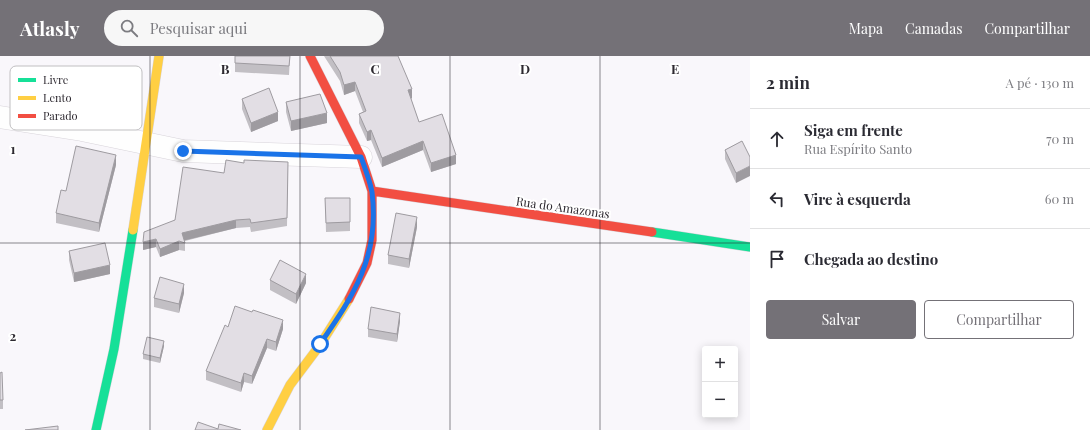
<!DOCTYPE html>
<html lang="pt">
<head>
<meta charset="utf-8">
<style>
  body { margin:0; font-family:"Playfair Display",serif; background:#f7f7f7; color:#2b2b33 }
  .controls { position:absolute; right:12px; bottom:12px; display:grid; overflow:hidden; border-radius:4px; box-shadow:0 2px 10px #0003 }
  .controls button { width:36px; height:36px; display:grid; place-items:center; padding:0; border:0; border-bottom:1px solid #e1e1e2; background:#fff; color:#2b2b33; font:20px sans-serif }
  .stop { position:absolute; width:12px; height:12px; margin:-9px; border:3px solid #1a73e8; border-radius:50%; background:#fff }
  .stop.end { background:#1a73e8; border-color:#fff; box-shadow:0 1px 4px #0008 }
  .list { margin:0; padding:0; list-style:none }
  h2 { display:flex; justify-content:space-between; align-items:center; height:52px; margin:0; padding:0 16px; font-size:17px }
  h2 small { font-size:13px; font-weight:400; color:#7c7c81 }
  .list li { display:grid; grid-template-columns:26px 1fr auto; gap:12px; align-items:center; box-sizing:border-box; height:60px; padding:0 16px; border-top:1px solid #e1e1e2 }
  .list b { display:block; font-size:15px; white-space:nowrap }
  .list p { margin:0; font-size:13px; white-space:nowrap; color:#7c7c81 }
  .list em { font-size:13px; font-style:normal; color:#7c7c81 }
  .actions { display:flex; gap:8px; padding:12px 16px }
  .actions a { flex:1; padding:9px 0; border:1px solid #747177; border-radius:4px; text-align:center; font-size:14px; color:#747177 }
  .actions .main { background:#747177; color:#fff }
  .icon { flex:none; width:22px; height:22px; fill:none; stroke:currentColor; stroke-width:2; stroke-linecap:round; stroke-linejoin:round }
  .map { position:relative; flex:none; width:750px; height:374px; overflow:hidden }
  header { display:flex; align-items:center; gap:24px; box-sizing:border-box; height:56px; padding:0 20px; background:#747177; color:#fff }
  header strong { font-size:19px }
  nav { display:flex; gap:22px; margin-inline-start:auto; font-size:14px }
  .search { width:280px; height:36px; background:#f7f7f7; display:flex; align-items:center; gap:10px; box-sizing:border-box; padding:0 14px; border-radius:22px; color:#7c7c81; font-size:15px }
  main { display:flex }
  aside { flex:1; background:#fff }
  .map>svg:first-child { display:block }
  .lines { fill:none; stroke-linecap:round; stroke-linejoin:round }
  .street-casing { stroke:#d8d4da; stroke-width:23 }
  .fast-casing { stroke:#d8d4da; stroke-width:10 }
  .slow-casing { stroke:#d8d4da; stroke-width:10 }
  .jam-casing { stroke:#d8d4da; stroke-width:10 }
  .street { stroke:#fefefe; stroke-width:22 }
  .fast { stroke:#16e098; stroke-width:9 }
  .slow { stroke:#ffcf43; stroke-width:9 }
  .jam { stroke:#f24e42; stroke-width:9 }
  .wall { fill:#c2bfc4 }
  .shaded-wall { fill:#9e9ba0 }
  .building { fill:#e2dee4; stroke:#9e9ba0 }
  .route { stroke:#1a73e8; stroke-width:5 }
  .grid { fill:none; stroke:#2d2930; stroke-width:1; stroke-opacity:0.55 }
  .labels { text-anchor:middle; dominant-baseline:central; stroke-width:4; stroke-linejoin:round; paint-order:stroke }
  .street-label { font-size:12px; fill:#2d2930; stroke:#fff }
  .key { fill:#fff; stroke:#c0bfc1; stroke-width:1 }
  .key-label { font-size:11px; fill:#2d2930 }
  .grid-label { font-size:13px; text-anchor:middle; font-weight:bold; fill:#2d2930; stroke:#fff; stroke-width:4; stroke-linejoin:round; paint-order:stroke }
</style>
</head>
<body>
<header>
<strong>Atlasly</strong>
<div class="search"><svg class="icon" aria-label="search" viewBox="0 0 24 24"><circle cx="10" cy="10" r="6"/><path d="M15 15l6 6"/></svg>Pesquisar aqui</div>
<nav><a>Mapa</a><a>Camadas</a><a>Compartilhar</a></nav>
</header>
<main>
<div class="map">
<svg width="750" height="374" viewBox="0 0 750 374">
  <rect width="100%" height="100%" fill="#f9f7fb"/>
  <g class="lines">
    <!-- street casing -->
    <g class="street-casing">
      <path id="street" d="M0 61 82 74 183 95 361 101"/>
    </g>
    <!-- fast casing -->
    <g class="fast-casing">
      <path id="fast" d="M652 176 750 191
        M96 374 114 293 133 174"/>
    </g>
    <!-- slow casing -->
    <g class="slow-casing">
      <path id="slow" d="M133 174 159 0
        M267 374 290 329 320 289 349 243"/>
    </g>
    <!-- jam casing -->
    <g class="jam-casing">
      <path id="jam" d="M310 0 361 101 372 135V184L367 207 349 243
        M372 135 652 176"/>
    </g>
    <!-- street -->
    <use href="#street" class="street"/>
    <!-- fast -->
    <use href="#fast" class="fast"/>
    <!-- slow -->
    <use href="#slow" class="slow"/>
    <!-- jam -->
    <use href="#jam" class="jam"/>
  </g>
  <!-- wall -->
  <path class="wall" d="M290 0 289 19 235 16V7Z
    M324 0H398L412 42 411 43 419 66 456 108 431 116 423 94 382 111 371 84 367 85 359 67V58L363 56 355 35 344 39 340 25Z
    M242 43 278 65 251 76 242 53Z
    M286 46 327 67 291 75 286 56Z
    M742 85 736 127 725 103V94Z
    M288 106 287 170 251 176 250 171 236 172 185 185V195L179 194 160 201 156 191 143 194 224 117 244 107Z
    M116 109 99 176 56 167V157L66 135Z
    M325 142H350V175L326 176Z
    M417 171 409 212 388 208V199Z
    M69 195 110 218 74 226 69 204Z
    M270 224 306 227 296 248 270 234Z
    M184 237 179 257 154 251V242Z
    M400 265 397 286 368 281V273Z
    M228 271 283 273 276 295 267 292 252 328 244 326 241 336 206 324V315Z
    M164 290 160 307 143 303V298Z
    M0 317 3 344V353H0Z"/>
  <!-- shaded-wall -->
  <path class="shaded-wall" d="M355 26V35L344 39V29Z
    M412 33V42L408 44V34Z
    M278 56V65L251 76V67Z
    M327 57V67L291 75V65Z
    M371 74V84L367 85V76Z
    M423 85V94L382 111V102Z
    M116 99V109L99 176V167Z
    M456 99V108L431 116V107Z
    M750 110V120L736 127V117Z
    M417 161V171L409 212V203Z
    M236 164V172L182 185V177Z
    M156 183V191L143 194V186Z
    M179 185V194L160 201V193Z
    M110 209V218L74 226V217Z
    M306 218V227L296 248V238Z
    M184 228V237L179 257V248Z
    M400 257V265L397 286V278Z
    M283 264V273L276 295V286Z
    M267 283V292L252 328V320Z
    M164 285V290L160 307V302Z
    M244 317V326L241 336V327Z"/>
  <!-- building -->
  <path class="building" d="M235 0H290L289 10 235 7Z
    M330 0H398L412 33 408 34 419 66 442 58 456 99 431 107 423 85 382 102 371 74 367 76 359 58 366 55 355 26 344 29 340 16Z
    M269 32 278 56 251 67 242 43Z
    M320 38 327 57 291 65 286 46Z
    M742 85 750 101V110L736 117 725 94Z
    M76 90 116 99 99 167 56 157 61 134 66 135Z
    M226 104 244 107V104L288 106 287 162 251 167 250 163 236 164 182 177 185 187 179 185 160 193 156 183 143 186 144 176 175 164 183 111 224 117Z
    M325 142H350V166L326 167Z
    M396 157 417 161 409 203 388 199Z
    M105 187 110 209 74 217 69 195Z
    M280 204 306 218 296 238 270 224Z
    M160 221 184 228 179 248 154 242Z
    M235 250 252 256 253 254 283 264 276 286 267 283 252 320 244 317 241 327 206 315 225 269 228 271Z
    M371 251 400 257 397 278 368 273Z
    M147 281 164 285 160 302 143 298Z
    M2 316 3 344H0V317Z
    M198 366 218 373 219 368 241 374H195Z
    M58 370V374H25Z"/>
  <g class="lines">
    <!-- route -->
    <path class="route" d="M183 95 361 101C365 112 370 125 372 136 380 200 354 239 320 288"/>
  </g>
  <!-- grid -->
  <path class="grid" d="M150 0V374M300 0V374M450 0V374M600 0V374M0 187H750"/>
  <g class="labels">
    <!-- street labels -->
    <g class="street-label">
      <text transform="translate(563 151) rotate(8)">Rua do Amazonas</text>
    </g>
  </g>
  <!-- legend -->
  <rect x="10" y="10" width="132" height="64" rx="6" class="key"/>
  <rect x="18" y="22" width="18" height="4" fill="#16e098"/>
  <rect x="18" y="40" width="18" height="4" fill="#ffcf43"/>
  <rect x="18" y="58" width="18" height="4" fill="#f24e42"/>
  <g class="key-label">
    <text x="43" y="28">Livre</text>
    <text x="43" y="46">Lento</text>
    <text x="43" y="64">Parado</text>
  </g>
  <g class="grid-label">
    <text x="225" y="18">B</text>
    <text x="375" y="18">C</text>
    <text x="525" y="18">D</text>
    <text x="675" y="18">E</text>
    <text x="13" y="98">1</text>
    <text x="13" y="285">2</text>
  </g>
</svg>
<div class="controls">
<button>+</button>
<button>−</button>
</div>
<div class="stop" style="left:320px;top:288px"></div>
<div class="stop end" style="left:183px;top:95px"></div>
</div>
<aside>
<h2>2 min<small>A pé · 130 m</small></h2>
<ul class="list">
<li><svg class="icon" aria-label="ahead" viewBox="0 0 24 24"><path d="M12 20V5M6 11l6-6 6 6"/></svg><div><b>Siga em frente</b><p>Rua Espírito Santo</p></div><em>70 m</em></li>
<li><svg class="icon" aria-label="left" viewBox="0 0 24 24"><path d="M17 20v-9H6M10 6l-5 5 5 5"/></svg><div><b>Vire à esquerda</b></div><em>60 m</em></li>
<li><svg class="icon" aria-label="arrive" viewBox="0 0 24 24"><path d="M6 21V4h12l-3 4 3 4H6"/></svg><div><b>Chegada ao destino</b></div></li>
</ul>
<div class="actions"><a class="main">Salvar</a><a>Compartilhar</a></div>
</aside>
</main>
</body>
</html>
